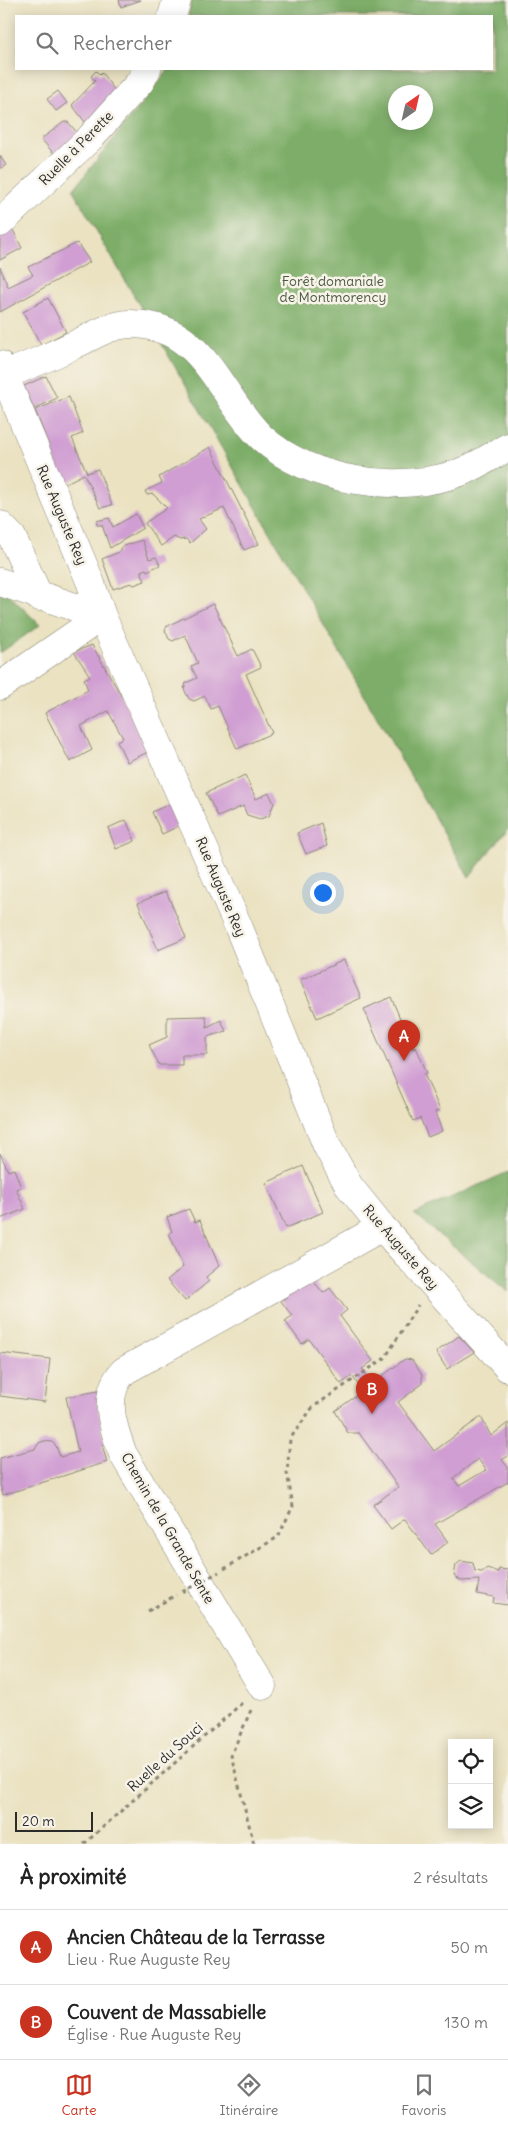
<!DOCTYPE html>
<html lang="fr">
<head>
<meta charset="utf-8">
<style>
  body { margin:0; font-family:Delius,sans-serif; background:#f2f2f2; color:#222 }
  .controls { position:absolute; right:15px; bottom:15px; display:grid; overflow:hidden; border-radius:0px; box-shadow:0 2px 12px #0003 }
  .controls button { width:45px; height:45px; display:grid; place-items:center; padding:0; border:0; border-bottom:1px solid #e0e0e0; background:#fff; color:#222; font:25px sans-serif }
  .compass { position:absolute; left:388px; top:85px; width:45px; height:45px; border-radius:50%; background:#fff; box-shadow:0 2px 12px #0003; rotate:34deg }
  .scale { position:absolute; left:15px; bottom:12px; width:78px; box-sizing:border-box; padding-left:5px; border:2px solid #2b2b2b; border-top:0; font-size:14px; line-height:18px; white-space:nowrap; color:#2b2b2b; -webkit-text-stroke:4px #f7f3e8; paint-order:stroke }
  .you { position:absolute; left:322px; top:892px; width:18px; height:18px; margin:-12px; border:4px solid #fff; border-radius:50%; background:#1a73e8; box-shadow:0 0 0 8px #1a73e833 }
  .badge { display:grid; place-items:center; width:32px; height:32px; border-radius:50%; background:#c8321e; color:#fff; font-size:16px; font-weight:700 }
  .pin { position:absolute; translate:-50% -41px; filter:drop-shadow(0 1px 2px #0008) }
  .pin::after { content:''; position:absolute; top:26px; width:18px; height:15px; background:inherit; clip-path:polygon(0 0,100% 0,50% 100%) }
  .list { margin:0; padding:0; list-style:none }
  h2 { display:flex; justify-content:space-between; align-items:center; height:65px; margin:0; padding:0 20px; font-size:21px }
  h2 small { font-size:16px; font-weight:400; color:#767676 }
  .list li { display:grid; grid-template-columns:32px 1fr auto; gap:15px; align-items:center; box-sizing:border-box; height:75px; padding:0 20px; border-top:1px solid #e0e0e0 }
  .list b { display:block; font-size:19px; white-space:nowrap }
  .list p { margin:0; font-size:16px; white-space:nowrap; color:#767676 }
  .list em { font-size:16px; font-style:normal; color:#767676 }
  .icon { flex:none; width:28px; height:28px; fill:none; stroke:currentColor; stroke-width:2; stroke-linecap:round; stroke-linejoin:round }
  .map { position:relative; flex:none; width:508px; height:1844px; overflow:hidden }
  .search { position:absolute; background:#fff; box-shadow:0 2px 12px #0003; left:15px; right:15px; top:15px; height:55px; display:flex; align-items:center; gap:12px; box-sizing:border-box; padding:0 18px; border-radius:0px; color:#767676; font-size:19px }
  .sheet { height:215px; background:#fff }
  nav { display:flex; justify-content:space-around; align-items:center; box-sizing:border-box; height:70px; border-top:1px solid #e0e0e0; background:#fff; font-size:14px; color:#767676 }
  nav a { display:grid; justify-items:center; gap:2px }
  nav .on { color:#c8321e }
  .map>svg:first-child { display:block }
  .forest { fill:#7dad67; stroke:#546c49; fill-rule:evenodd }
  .building { fill:#d09ed3; fill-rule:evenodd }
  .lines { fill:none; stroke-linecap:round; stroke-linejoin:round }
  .minor-casing { stroke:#8a8676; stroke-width:29 }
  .path { stroke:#8a8676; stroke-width:3; stroke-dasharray:4 4; stroke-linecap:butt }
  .minor { stroke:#fff; stroke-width:28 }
  .path-bridge { stroke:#8a8676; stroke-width:3; stroke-dasharray:4 4; stroke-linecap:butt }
  .labels { text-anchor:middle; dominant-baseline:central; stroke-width:5; stroke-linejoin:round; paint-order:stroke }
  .street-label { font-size:14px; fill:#2b2b2b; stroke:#f7f3e8 }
  .park-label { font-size:14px; fill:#4d5a42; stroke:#f7f3e8 }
</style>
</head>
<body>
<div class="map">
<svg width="508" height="1844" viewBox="0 0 508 1844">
  <rect width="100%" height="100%" fill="#f7f3e8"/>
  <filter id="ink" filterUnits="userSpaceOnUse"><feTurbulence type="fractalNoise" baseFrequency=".02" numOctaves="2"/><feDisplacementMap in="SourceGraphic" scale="10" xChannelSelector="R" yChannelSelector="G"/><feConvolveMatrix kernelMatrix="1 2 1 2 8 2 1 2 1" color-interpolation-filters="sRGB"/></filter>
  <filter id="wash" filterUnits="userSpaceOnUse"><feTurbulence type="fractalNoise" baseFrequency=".0096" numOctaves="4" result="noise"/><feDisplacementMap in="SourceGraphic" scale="20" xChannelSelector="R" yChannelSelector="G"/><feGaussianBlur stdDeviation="1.12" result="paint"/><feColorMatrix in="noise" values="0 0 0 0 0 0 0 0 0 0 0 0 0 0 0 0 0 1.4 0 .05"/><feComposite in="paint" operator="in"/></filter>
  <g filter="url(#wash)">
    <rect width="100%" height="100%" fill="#eae2c1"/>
    <!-- forest -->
    <path class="forest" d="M192 0H508V829L469 877 73 190 169 69H492V16H188ZM396 92H426V122H396Z
      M0 586 40 625 0 653Z
      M508 1172V1292L414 1214Z"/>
    <g id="blocks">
      <!-- building -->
      <path class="building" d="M119 0H141L121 7Z
        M96 71 100 75 102 73 118 95 89 127 72 105 95 81 91 76Z
        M58 91 67 103 56 111 47 99Z
        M64 122H68L80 136 58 158 41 139Z
        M0 156 6 165 0 169Z
        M10 224 22 248 0 260V234Z
        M77 243 90 262 0 312V267L8 287 33 275 28 267Z
        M48 298 66 332 41 345 23 312Z
        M46 376 57 398 34 409 24 386Z
        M69 397 83 433 72 438 87 473 98 469 112 505 100 508 84 474 64 484 35 410Z
        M210 447 259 544 244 550 224 508 199 519 206 529 190 543 186 539 180 540 174 537 161 546 145 523 167 508 153 494 147 495 145 491 162 483 159 477Z
        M136 514 143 528 110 548 102 525H97L96 521 109 518 113 527Z
        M142 540 149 559 156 557 160 565 147 571 146 569 141 571 145 581 134 585 131 583 113 589 102 559 119 552 121 547Z
        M213 604 238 656 252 649 261 667 246 674 272 733 237 749 218 706 211 709 205 696 194 701 189 699 184 689 186 683 197 678 191 666 198 663 185 635 173 641 169 639 165 630 167 626Z
        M92 645 126 704 148 752 127 762 117 741 123 738 108 711 81 726 92 750 70 762 45 713 88 690 84 679 90 676 74 652Z
        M245 775 256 799 269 793 274 803 269 816 260 819 247 815 243 806 218 817 206 793Z
        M172 803 181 825 162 834 152 812Z
        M126 820 135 841 116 849 108 828Z
        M321 823 327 846 306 854 297 833Z
        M166 891 186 938 158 950 138 903Z
        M344 960 361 998 317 1018 300 980Z
        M391 997 413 1049 416 1047 427 1073 424 1074 440 1110 435 1112 442 1131 428 1137 420 1118 413 1121 364 1009Z
        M206 1016 207 1027 221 1020 226 1031 207 1037V1055H182V1065H159L149 1045 167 1037V1017Z
        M0 1153 8 1171 14 1169 21 1187 16 1189 25 1209 0 1219Z
        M303 1166 323 1212 286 1228 266 1183Z
        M189 1209 195 1222 200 1220 219 1266 206 1277 209 1281 185 1301 167 1280 183 1267 169 1233 172 1232 167 1217Z
        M312 1279 323 1293 330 1288 347 1310 340 1316 373 1361 362 1369 373 1383 405 1359 412 1360 422 1375V1384L398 1402 434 1451 481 1417 491 1436 508 1423V1456L502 1460 508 1467V1482L435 1524 448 1542 431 1555 405 1519 391 1529 373 1505 398 1487 359 1433H348L335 1411 363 1391 352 1376 341 1384 309 1339 302 1344 285 1321 292 1316 281 1301ZM478 1459 486 1470 459 1486 453 1478Z
        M459 1336 474 1352 447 1369 436 1352Z
        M0 1353 50 1359 45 1402 0 1396Z
        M98 1391 97 1402 106 1444 102 1445 107 1462 3 1495 0 1484V1458L35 1449 39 1443 44 1441 52 1442 56 1446 60 1457 78 1452 66 1397Z
        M461 1561 473 1563 475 1571 482 1572 487 1568 498 1572 499 1569 508 1570V1605L493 1603 494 1597 477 1594 479 1580 461 1581 454 1576 456 1565Z"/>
    </g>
  </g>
  <g filter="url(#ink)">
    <use href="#blocks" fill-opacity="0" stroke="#8a8676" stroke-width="1"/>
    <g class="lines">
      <!-- minor casing -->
      <g class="minor-casing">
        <path id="minor" d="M172 16 177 0
          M0 223 90 138 140 82 147 69
          M0 365 90 581 102 616 239 928 327 1146 349 1186 382 1227 508 1368
          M4 375C28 366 51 356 74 345 92 337 108 325 129 324 204 323 218 395 261 437 309 482 400 495 461 472 477 466 493 455 508 447
          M0 525 12 537 39 597
          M0 582 102 616
          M0 686 102 616
          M262 1686 123 1454C113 1427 101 1395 124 1371L382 1227"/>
      </g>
      <!-- path -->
      <path class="path" d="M224 1569 278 1537 293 1506 287 1473 290 1439 313 1407 385 1358 418 1305
        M148 1611 176 1595
        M251 1710 231 1755 254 1844
        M84 1844 242 1703"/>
      <!-- minor -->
      <use href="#minor" class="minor"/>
      <!-- path-bridge -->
      <path class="path-bridge" d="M182 1592 219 1572"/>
    </g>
  </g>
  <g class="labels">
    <!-- street labels -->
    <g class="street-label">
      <text transform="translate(76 148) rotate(-45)">Ruelle à Perette</text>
      <text transform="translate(62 515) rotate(67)">Rue Auguste Rey</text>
      <text transform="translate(221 887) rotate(67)">Rue Auguste Rey</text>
      <text transform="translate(401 1247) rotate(49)">Rue Auguste Rey</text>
      <text transform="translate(168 1528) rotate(60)">Chemin de la Grande Sente</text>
      <text transform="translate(165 1757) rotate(-42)">Ruelle du Souci</text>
    </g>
    <!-- park labels -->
    <g class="park-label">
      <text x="333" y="281">Forêt domaniale<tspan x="333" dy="16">de Montmorency</tspan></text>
    </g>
  </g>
</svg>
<div class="controls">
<button><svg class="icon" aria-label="locate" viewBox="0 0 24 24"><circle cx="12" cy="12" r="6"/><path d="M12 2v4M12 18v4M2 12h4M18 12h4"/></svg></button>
<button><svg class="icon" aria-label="layers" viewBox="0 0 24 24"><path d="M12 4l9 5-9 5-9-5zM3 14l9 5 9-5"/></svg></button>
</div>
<svg class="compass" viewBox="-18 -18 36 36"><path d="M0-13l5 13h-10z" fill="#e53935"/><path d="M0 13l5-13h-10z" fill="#767676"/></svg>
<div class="scale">20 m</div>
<div class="you"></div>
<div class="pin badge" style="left:404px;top:1061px">A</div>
<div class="pin badge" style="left:372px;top:1414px">B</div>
<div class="search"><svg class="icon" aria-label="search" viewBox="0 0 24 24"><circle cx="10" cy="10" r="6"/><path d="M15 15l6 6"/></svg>Rechercher</div>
</div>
<section class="sheet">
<h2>À proximité<small>2 résultats</small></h2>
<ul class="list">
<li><span class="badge">A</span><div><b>Ancien Château de la Terrasse</b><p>Lieu · Rue Auguste Rey</p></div><em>50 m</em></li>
<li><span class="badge">B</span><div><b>Couvent de Massabielle</b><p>Église · Rue Auguste Rey</p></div><em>130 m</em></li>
</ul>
</section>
<nav>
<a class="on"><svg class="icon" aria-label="map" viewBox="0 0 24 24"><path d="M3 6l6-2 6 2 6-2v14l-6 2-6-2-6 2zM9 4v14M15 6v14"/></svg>Carte</a>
<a><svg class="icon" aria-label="directions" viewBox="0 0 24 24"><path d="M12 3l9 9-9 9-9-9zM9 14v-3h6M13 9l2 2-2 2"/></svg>Itinéraire</a>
<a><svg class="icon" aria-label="saved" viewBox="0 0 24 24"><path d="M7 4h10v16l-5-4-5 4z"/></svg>Favoris</a>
</nav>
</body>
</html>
